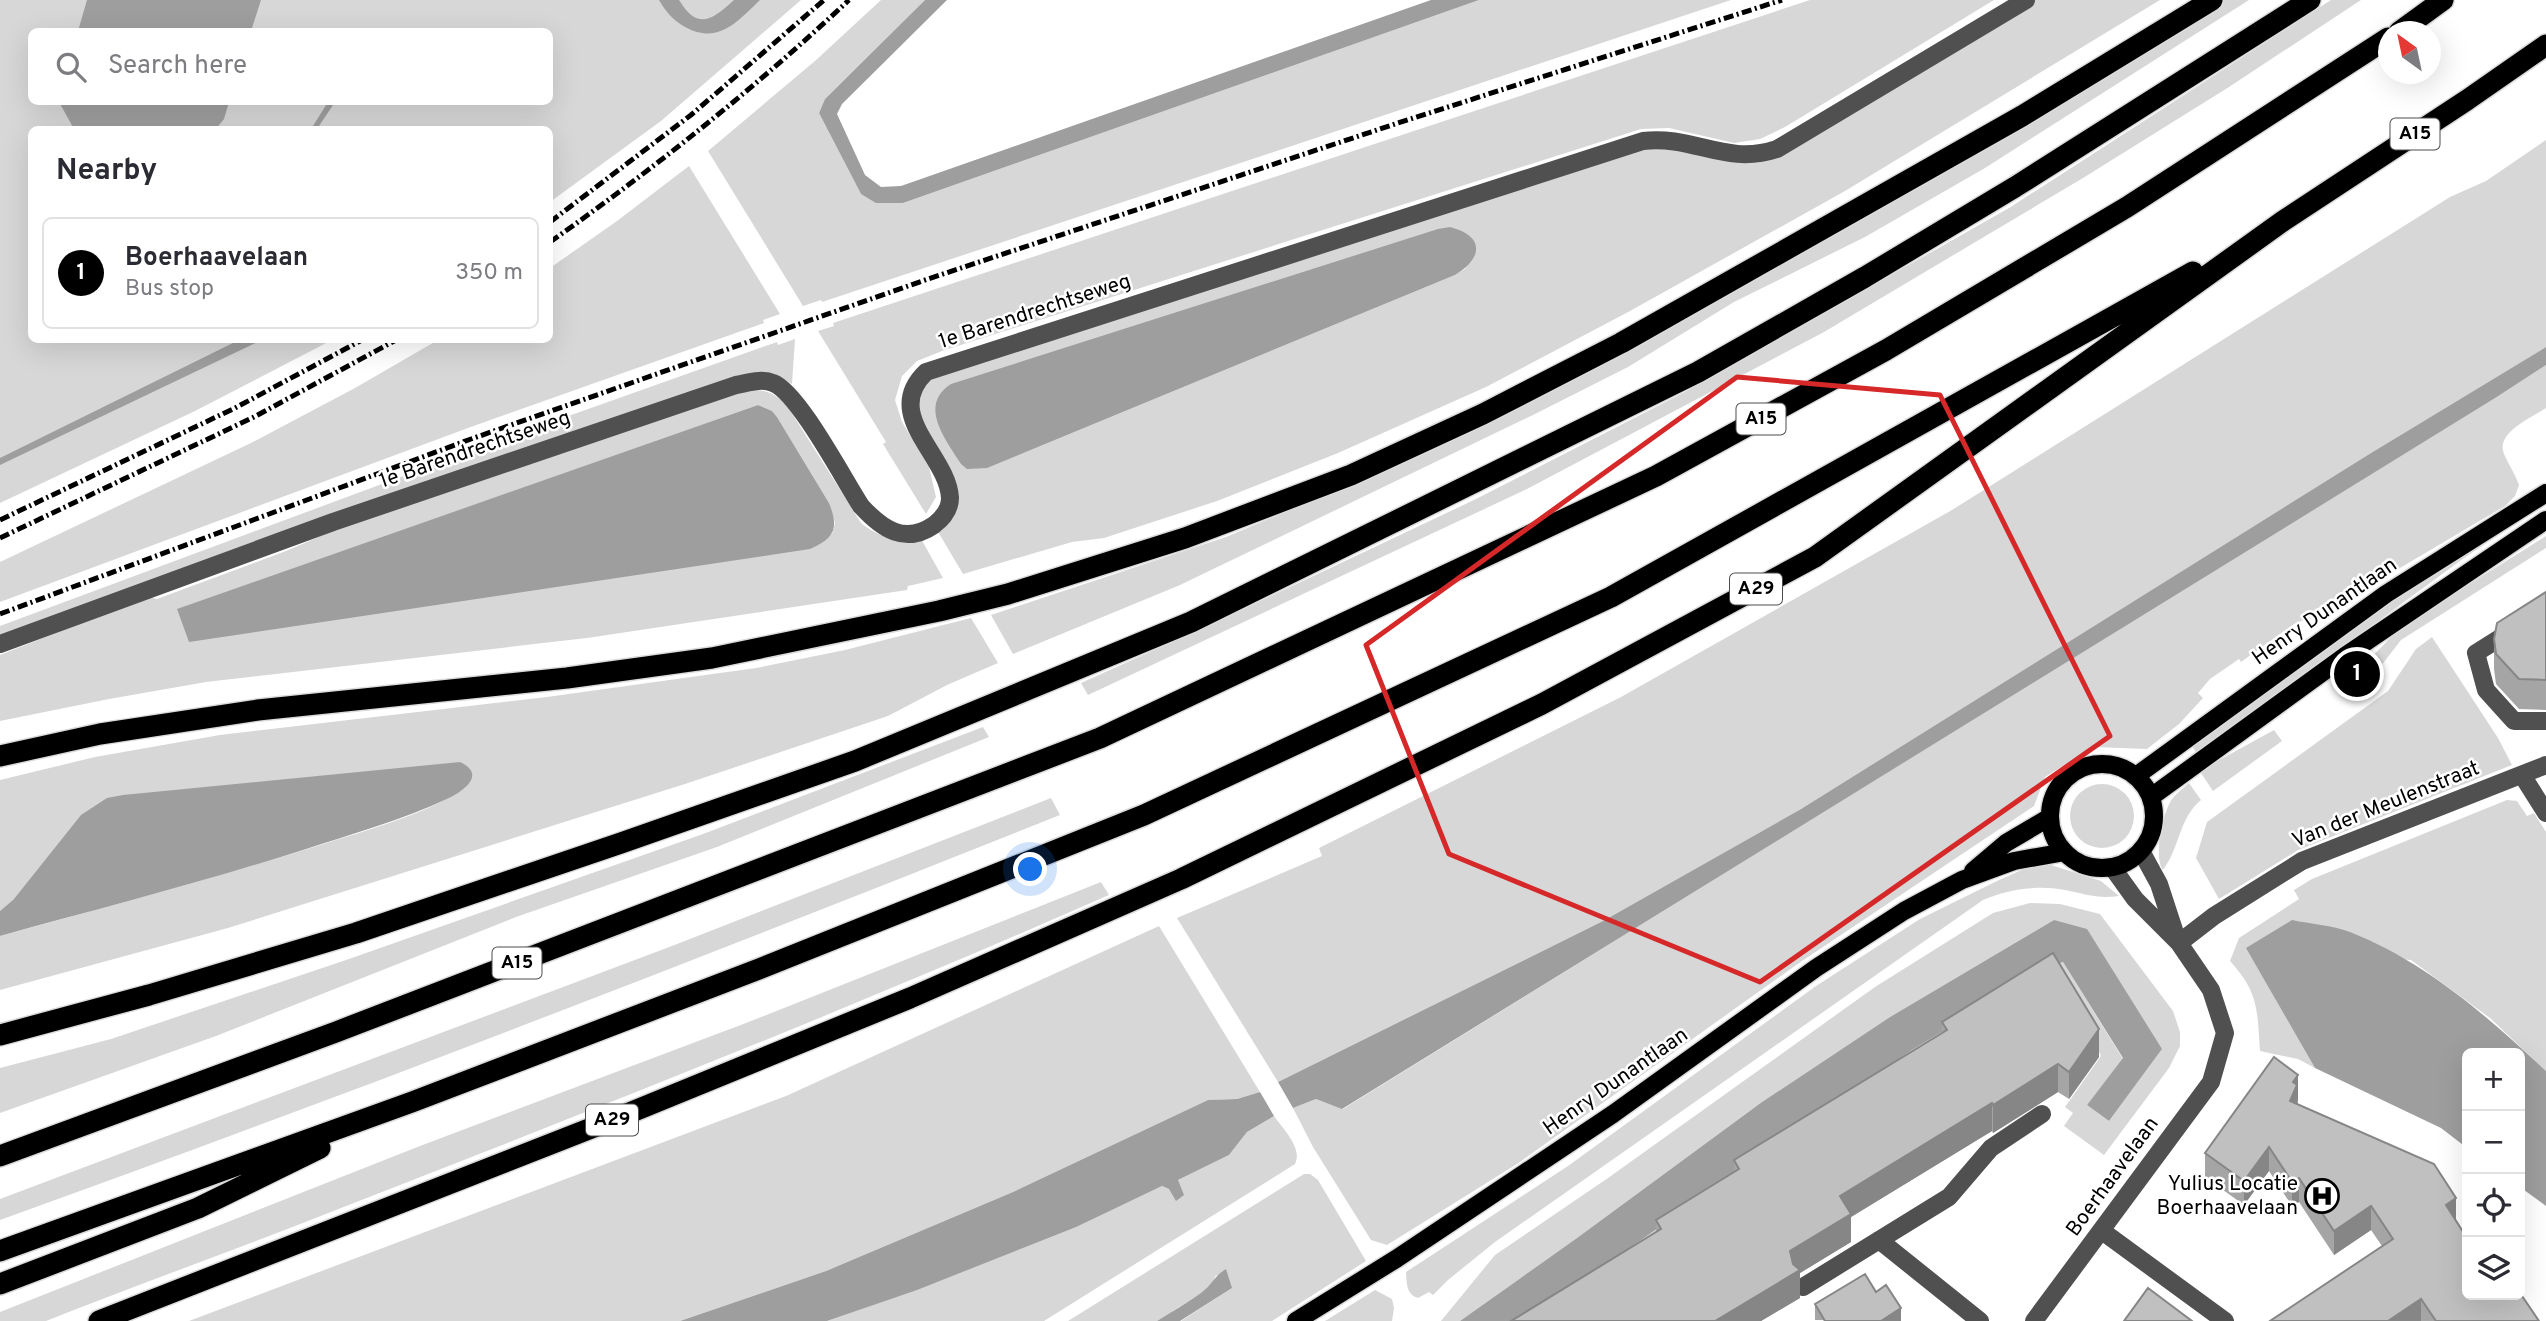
<!DOCTYPE html>
<html lang="en">
<head>
<meta charset="utf-8">
<style>
  body { margin:0; font-family:Overpass,sans-serif; background:#f2f2f3; color:#2b2b33 }
  .controls { position:absolute; right:21px; bottom:21px; display:grid; overflow:hidden; border-radius:10px; box-shadow:0 7px 28px #0002 }
  .controls button { width:63px; height:63px; display:grid; place-items:center; padding:0; border:0; border-bottom:2px solid #e1e1e2; background:#fff; color:#2b2b33; font:35px sans-serif }
  .compass { position:absolute; left:2378px; top:21px; width:63px; height:63px; border-radius:50%; background:#fff; box-shadow:0 7px 28px #0002; rotate:327deg }
  .you { position:absolute; left:1031px; top:870px; width:24px; height:24px; margin:-18px; border:5px solid #fff; border-radius:50%; background:#1a73e8; box-shadow:0 0 0 10px #1a73e833 }
  .badge { display:grid; place-items:center; width:46px; height:46px; border-radius:50%; background:#000; color:#fff; font-size:23px; font-weight:700 }
  .pin { position:absolute; translate:-50% -50%; border:4px solid #fff; box-shadow:0 2px 7px #0006 }
  .list { margin:0; padding:0; list-style:none }
  h2 { display:flex; justify-content:space-between; align-items:center; height:91px; margin:0; padding:0 28px; font-size:30px }
  h2 small { font-size:23px; font-weight:400; color:#7c7c81 }
  .list li { display:grid; grid-template-columns:46px 1fr auto; gap:21px; align-items:center; box-sizing:border-box; height:112px; margin:0 14px 14px; padding:0 14px; border:2px solid #e1e1e2; border-radius:10px }
  .list b { display:block; font-size:26px; white-space:nowrap }
  .list p { margin:0; font-size:23px; white-space:nowrap; color:#7c7c81 }
  .list em { font-size:23px; font-style:normal; color:#7c7c81 }
  .icon { flex:none; width:38px; height:38px; fill:none; stroke:currentColor; stroke-width:2; stroke-linecap:round; stroke-linejoin:round }
  .map { position:relative; flex:none; width:2546px; height:1321px; overflow:hidden }
  .search { position:absolute; background:#fff; box-shadow:0 7px 28px #0002; left:28px; top:28px; width:525px; height:77px; display:flex; align-items:center; gap:18px; box-sizing:border-box; padding:0 24px; border-radius:10px; color:#7c7c81; font-size:26px }
  .panel { position:absolute; background:#fff; box-shadow:0 7px 28px #0002; left:28px; top:126px; width:525px; height:217px; border-radius:10px }
  .map>svg:first-child { display:block }
  .green { fill:#d7d7d7; fill-rule:evenodd }
  .water { fill:#9e9e9e }
  .lines { fill:none; stroke-linecap:round; stroke-linejoin:round }
  .major-casing { stroke:#dbdbdb; stroke-width:21 }
  .highway-casing { stroke:#dbdbdb; stroke-width:24 }
  .minor { stroke:#505050; stroke-width:18 }
  .major { stroke:#000; stroke-width:18 }
  .highway { stroke:#000; stroke-width:21 }
  .rail { stroke:#000; stroke-width:5; stroke-dasharray:10 3.5 2 3.5; stroke-linecap:butt }
  .wall { fill:#a5a5a5 }
  .shaded-wall { fill:#868686 }
  .building { fill:#c0c0c0; stroke:#868686; stroke-width:2 }
  .marked { fill:none; stroke:#d62828; stroke-width:5; stroke-linejoin:round }
  .labels { text-anchor:middle; dominant-baseline:central; stroke-width:5; stroke-linejoin:round; paint-order:stroke }
  .shield { fill:#fff; stroke:#4c4c4c; stroke-width:2 }
  .shield-label { font-size:19px; font-weight:bold; fill:#000 }
  .street-label { font-size:21px; fill:#000; stroke:#fff }
  .poi-label { font-size:21px; fill:#000; stroke:#fff; text-anchor:end }
</style>
</head>
<body>
<div class="map">
<svg width="2546" height="1321" viewBox="0 0 2546 1321">
  <rect width="100%" height="100%" fill="#fff"/>
  <!-- green -->
  <path class="green" d="M0 0H801L661 121 550 202V130H32V340H332L195 411 0 503ZM32 32H550V102H32Z
    M881 0H925L825 99 819 113 861 194 903 203 1479 0H1731L822 302 821 300 803 306 708 151 815 61Z
    M1810 0H1994L1785 127 1760 139 1734 143 1669 128 1641 129 942 351 917 361 902 376 895 400 902 422 929 467 936 497 926 514 883 444 886 442 818 331 834 326 833 323Z
    M2035 0H2160L1845 191 1630 311 1486 387 1338 453 1217 501 1104 538 1072 542 963 574 937 530 953 515 918 418V404L926 378 1632 150 1661 146 1755 162ZM1468 267 1455 275 987 468Z
    M2220 0H2249L1985 168 1865 237 1734 302 1628 367 1533 415 1180 585 1013 654 991 615 1226 537 1354 483Z
    M2331 0H2361L2229 87 2083 178 1824 332 1527 489 1088 695 1081 683 1212 624 1474 500 1683 393 2009 208Z
    M2546 140V347L2371 453 1801 809 1603 921 1278 1082 1177 918 1322 856 1319 848 1621 697 1952 510 2450 197 2486 181Z
    M689 166 780 314 763 320 764 323 468 428 0 602V562L251 443 355 388 438 340H550V268L617 221Z
    M795 339 792 384C770 372 759 370 735 377L0 638V626L476 449 777 342 778 345Z
    M2546 365V408C2531 418 2495 433 2504 454 2509 465 2515 474 2519 485L2515 496 2505 506 2327 611 2294 624 2241 662 2239 659 2210 679 2198 693 2203 698 2179 724 2147 749 2093 747 2045 777 2034 806 1799 963 1517 1164 1387 1245 1371 1240 1313 1147 1293 1108 1316 1099 1343 1109Z
    M752 390C769 390 777 395 788 407L861 523C880 539 896 539 920 537L943 578 908 586 907 590 587 638 206 682 109 699 0 721V655L148 597 157 599 286 551 335 530 739 393ZM758 405 772 411 777 417 829 503 835 523 832 534 177 610Z
    M2542 506 2464 558 2197 754 2192 746 2342 635 2408 590Z
    M2546 536V548L2401 640 2374 675 2367 680 2359 670 2401 627Z
    M971 618 998 663 947 685 888 716 685 784 228 928 0 990V936C106 907 212 879 317 846 367 830 422 816 465 788L470 769 460 762 14 899 0 911V780L95 757 220 735 547 697 756 668 845 650Z
    M2432 637 2498 738 2512 765 2298 850 2219 899 2196 858 2207 822 2388 691 2416 649Z
    M983 727 989 737 717 847 516 917 216 1036 0 1113V1068L111 1039 349 959 703 834Z
    M2274 730 2282 741 2213 791 2201 773 2214 763Z
    M2189 783 2201 800C2179 818 2180 847 2163 870 2153 857 2163 812 2172 799 2177 793 2183 788 2189 783Z
    M2070 816a32 32 0 1 1 64 0a32 32 0 1 1-64 0Z
    M1051 798 1060 815C709 955 356 1092 0 1220V1199L672 946Z
    M2507 800 2517 801 2527 816 2534 813 2546 832V1071L2490 1018 2411 960 2247 948 2315 1068 2298 1059 2260 1051C2257 1009 2259 993 2230 961L2239 938 2299 899 2294 890 2312 879Z
    M2048 864 2101 881 2119 896C2097 899 2086 894 2065 890 2036 885 2010 889 1983 900L1495 1242 1448 1280 1433 1295 1429 1292 1418 1298C1406 1294 1407 1284 1406 1272L1568 1166 1816 986 1920 919 1999 880 2033 865Z
    M1101 882 1109 895C855 1007 595 1109 336 1210 240 1248 142 1283 46 1321H0V1312L420 1146 746 1023Z
    M2030 903 2060 904 2100 914 2173 1011 2180 1032V1046L2169 1068 2104 1155 2064 1126 2073 1113 2065 1107 2101 1056 2081 1016 1942 1053 1525 1321C1613 1259 1699 1195 1787 1132 1872 1072 1963 1020 2051 966L2063 962 2123 1059 2087 1105 2109 1121 2162 1049 2054 920 1890 1017 1762 1102 1577 1238 1460 1321H1441L1495 1255 1608 1178 1875 987 1993 913Z
    M1159 926 1260 1092 1237 1099 1208 1100 1013 1192 826 1271 680 1321H189L786 1096Z
    M1274 1116C1283 1129 1303 1148 1295 1164L1044 1321H827C941 1281 1053 1238 1162 1186L1169 1189 1178 1180 1229 1155 1247 1132Z
    M1304 1174H1310L1318 1180 1366 1261 1272 1321H1181L1232 1288 1216 1275 1212 1283 1203 1292 1157 1321H1068Z
    M1375 1290 1392 1299 1394 1308 1392 1321H1325Z"/>
  <!-- water -->
  <path class="water" d="M87 0H261L251 31H78Z
    M659 0H679C698 31 712 20 734 0H760C737 22 718 45 685 27 674 21 665 11 659 0Z
    M925 0H947L842 104 837 114 865 175 881 187 901 186 1431 0H1479L903 203H876L861 194 819 113 825 99Z
    M59 102H229L224 119 215 130 74 129Z
    M328 102H335L317 129H311Z
    M1450 227C1485 236 1483 258 1455 275L987 468 967 469 961 464C945 439 918 405 951 384L1438 229Z
    M239 340H262L0 465V458Z
    M2546 347V365L2495 398 1342 1109 1316 1099 1293 1108 1278 1082 1603 921 1801 809 2371 453Z
    M758 405 772 411 777 417 829 503C839 528 835 538 810 549L189 642 177 609Z
    M460 762C486 774 465 790 449 798 402 820 352 834 303 850 203 882 102 908 0 936V911L14 899 81 815 107 798 123 795Z
    M2054 920 2087 929 2162 1049 2109 1121 2087 1105 2123 1058 2063 962 2051 966 1912 1050 1789 1132 1658 1228 1525 1321H1460L1577 1238 1762 1102 1890 1017Z
    M2292 920C2310 924 2332 925 2350 932 2426 962 2487 1016 2546 1071V1206L2520 1187V1053H2467V1148L2441 1128 2315 1068 2246 948Z
    M1260 1092 1274 1116 1247 1132 1229 1155 1178 1180 1184 1195 1176 1201 1169 1189 1162 1186 1076 1227 917 1290 827 1321H680L826 1271 1013 1192 1208 1100 1237 1099Z
    M1226 1269 1232 1288 1180 1321H1157C1171 1312 1187 1303 1201 1293 1212 1285 1214 1276 1226 1269Z"/>
  <g class="lines">
    <!-- major casing -->
    <g class="major-casing">
      <path id="major" d="M2050 816a52 52 0 1 1 104 0a52 52 0 1 1-104 0Z
        M2136 776 2386 594 2546 493
        M2151 797 2345 656 2546 520
        M1973 871 2006 843 2050 817
        M1296 1321 1396 1259 1613 1114 1816 968 1904 911 1962 880 2014 861 2065 852"/>
    </g>
    <!-- highway casing -->
    <g class="highway-casing">
      <path id="highway" d="M2399 32 2443 0
        M0 756 100 734 258 710 567 678 712 658 939 611 1008 594 1185 538 1351 475 1483 414 1621 343 2022 116 2212 0
        M0 1035 149 995 356 933 621 843 855 761 1191 622 1698 372 1865 277 2015 187 2310 0
        M0 1156 336 1032 1100 738 1656 476 1886 350 2127 207 2388 38
        M0 1251 412 1102 759 969 1144 815 1611 597 2193 272
        M0 1284 198 1208 320 1148
        M99 1321 617 1118 910 998 1181 879 1542 704 1815 557 2283 221 2467 100 2546 45"/>
    </g>
    <!-- minor -->
    <path class="minor" d="M2546 609 2476 653 2486 690 2514 721H2546
      M0 644 333 522 736 385C748 383 761 378 773 383 798 392 844 480 861 506 882 529 905 545 934 525 943 518 950 510 950 498 948 455 881 415 926 372L1643 141C1694 135 1725 166 1777 149L2026 0
      M2522 775 2546 813
      M2141 851 2159 884 2176 936
      M2179 943 2214 916 2302 861 2546 765
      M2102 1231 2225 1321
      M1879 1240 1980 1321
      M1803 1287 1949 1197 1991 1148 2042 1114
      M2034 1321 2211 1082 2225 1033 2211 990 2179 943 2135 899 2112 867"/>
    <!-- major -->
    <use href="#major" class="major"/>
    <!-- highway -->
    <use href="#highway" class="highway"/>
    <!-- rail -->
    <path class="rail" d="M550 222 691 115 824 0
      M550 242C655 168 755 88 849 0
      M0 520 235 408 362 340
      M0 538 254 417 396 340
      M0 614 471 439 928 279 1398 123 1782 0"/>
  </g>
  <!-- wall -->
  <path class="wall" d="M2546 592V710L2519 709 2496 684 2494 669V639Z
    M1942 1022 2099 1057 2069 1099 2058 1092 1993 1133 1992 1131 1851 1217V1242L1800 1273V1298L1761 1321H1511L1656 1233V1220L1734 1173V1160L1942 1033Z
    M2298 1099 2297 1104 2456 1222 2467 1295 2539 1321H2270L2382 1246 2371 1230 2334 1255 2299 1202 2292 1206 2269 1171 2244 1205 2205 1177V1153Z
    M1876 1292 1901 1321 1815 1320V1304Z"/>
  <!-- shaded-wall -->
  <path class="shaded-wall" d="M2099 1029V1057L2069 1099V1072Z
    M2058 1064V1092L1993 1133V1105Z
    M2298 1075V1099L2297 1109 2290 1101 2293 1082Z
    M1992 1103V1131L1851 1217V1242L1800 1273V1298L1761 1321H1717L1790 1251 1840 1196Z
    M2269 1147V1171L2244 1205V1181Z
    M2299 1178V1202L2292 1206V1182Z
    M2456 1198V1222L2446 1205Z
    M2371 1206V1230L2334 1255V1231Z
    M2421 1299V1321H2388Z
    M1901 1308V1321H1881Z"/>
  <!-- building -->
  <path class="building" d="M2546 592V680L2519 679 2496 654 2494 639 2497 623Z
    M2053 953 2099 1029 2069 1072 2058 1064 1993 1105 1992 1103 1840 1196 1851 1214 1790 1251 1793 1264 1800 1270 1717 1320 1718 1321H1511L1661 1229 1656 1220 1739 1169 1734 1160 1947 1030 1942 1022Z
    M2274 1057 2298 1075 2293 1082 2297 1085 2290 1101 2434 1164 2456 1198 2446 1205 2467 1238V1295H2520V1293L2539 1321H2436L2421 1299 2388 1321H2270L2393 1239 2371 1206 2334 1231 2299 1178 2292 1182 2269 1147 2244 1181 2205 1153Z
    M1865 1274 1876 1292 1886 1285 1901 1308 1881 1321H1825L1815 1304Z
    M2148 1288 2192 1321H2124Z"/>
  <!-- marked area -->
  <path class="marked" d="M1737 377 1940 395 2110 736 1760 982 1449 854 1366 645Z"/>
  <!-- icons -->
  <defs>
    <g id="hospital-ring" transform="scale(1.75)"><circle r="9.5" fill="#fff" stroke="#000" stroke-width="1.5"/><path d="M-5-5h3v3.5h4V-5h3V5h-3V1.5h-4V5h-3Z" fill="#000"/></g>
  </defs>
  <g fill-rule="evenodd">
    <use href="#hospital-ring" x="2322" y="1196"/>
  </g>
  <g class="labels">
    <!-- shield labels -->
    <g class="shield">
      <rect x="2390.5" y="118.5" width="49" height="31" rx="5"/>
      <rect x="1736.5" y="403.5" width="49" height="31" rx="5"/>
      <rect x="1730" y="573.5" width="52" height="31" rx="5"/>
      <rect x="492.5" y="947.5" width="49" height="31" rx="5"/>
      <rect x="586" y="1104.5" width="52" height="31" rx="5"/>
    </g>
    <g class="shield-label">
      <text x="2415" y="134">A15</text>
      <text x="1761" y="419">A15</text>
      <text x="1756" y="589">A29</text>
      <text x="517" y="963">A15</text>
      <text x="612" y="1120">A29</text>
    </g>
    <!-- street labels -->
    <g class="street-label">
      <text transform="translate(1035 312) rotate(-18)">1e Barendrechtseweg</text>
      <text transform="translate(475 450) rotate(-19)">1e Barendrechtseweg</text>
      <text transform="translate(2325 612) rotate(-35)">Henry Dunantlaan</text>
      <text transform="translate(2386 805) rotate(-22)">Van der Meulenstraat</text>
      <text transform="translate(1616 1082) rotate(-35)">Henry Dunantlaan</text>
      <text transform="translate(2113 1177) rotate(-54)">Boerhaavelaan</text>
    </g>
    <!-- poi labels -->
    <g class="poi-label">
      <text x="2298" y="1184">Yulius Locatie<tspan x="2298" dy="24">Boerhaavelaan</tspan></text>
    </g>
  </g>
</svg>
<div class="controls">
<button>+</button>
<button>−</button>
<button><svg class="icon" aria-label="locate" viewBox="0 0 24 24"><circle cx="12" cy="12" r="6"/><path d="M12 2v4M12 18v4M2 12h4M18 12h4"/></svg></button>
<button><svg class="icon" aria-label="layers" viewBox="0 0 24 24"><path d="M12 4l9 5-9 5-9-5zM3 14l9 5 9-5"/></svg></button>
</div>
<svg class="compass" viewBox="-18 -18 36 36"><path d="M0-13l5 13h-10z" fill="#e53935"/><path d="M0 13l5-13h-10z" fill="#7c7c81"/></svg>
<div class="you"></div>
<div class="pin badge" style="left:2357px;top:674px">1</div>
<div class="search"><svg class="icon" aria-label="search" viewBox="0 0 24 24"><circle cx="10" cy="10" r="6"/><path d="M15 15l6 6"/></svg>Search here</div>
<section class="panel">
<h2>Nearby<small></small></h2>
<ul class="list">
<li><span class="badge">1</span><div><b>Boerhaavelaan</b><p>Bus stop</p></div><em>350 m</em></li>
</ul>
</section>
</div>
</body>
</html>
